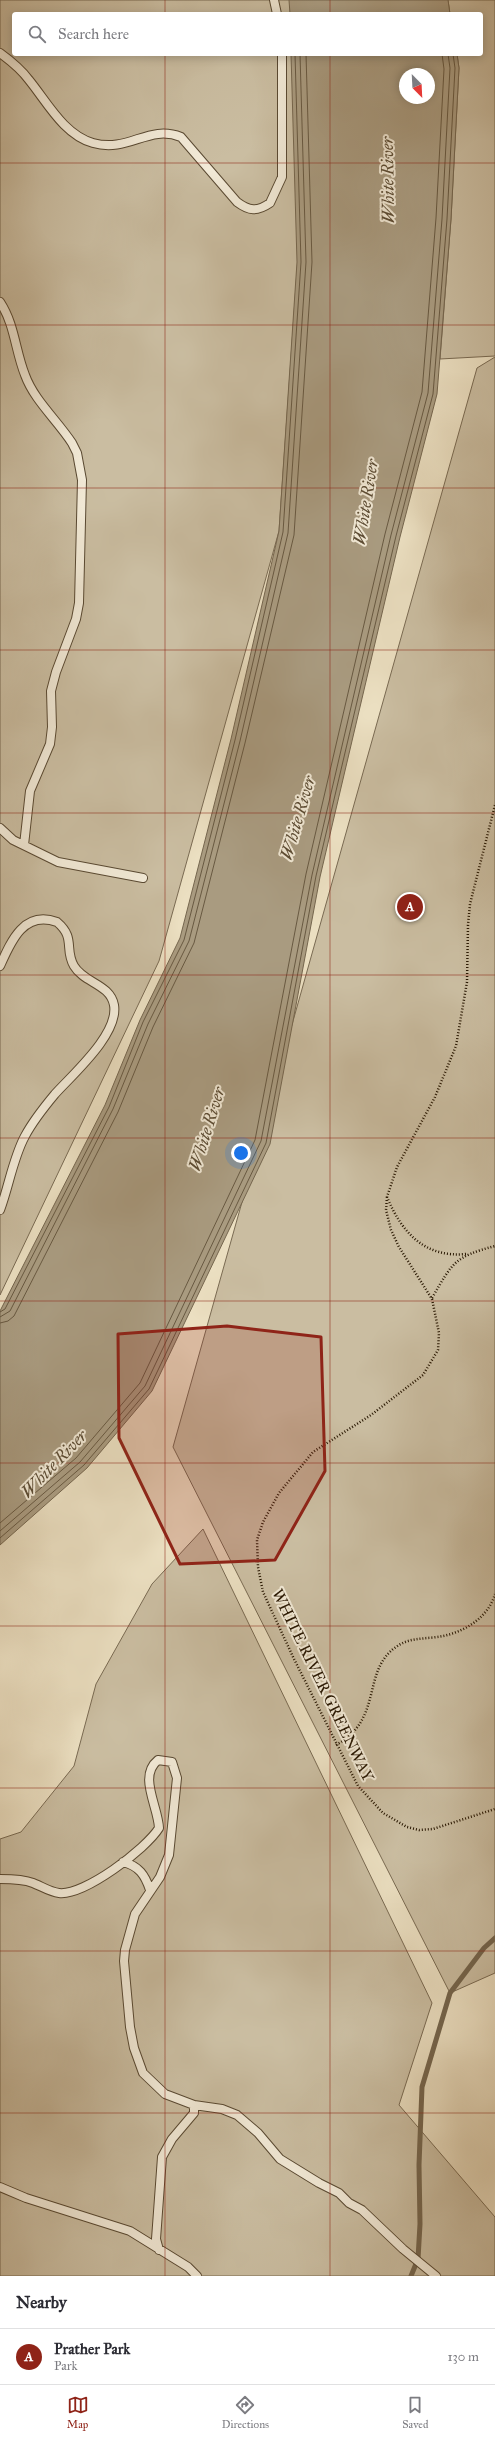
<!DOCTYPE html>
<html lang="en">
<head>
<meta charset="utf-8">
<style>
  body { margin:0; font-family:"IM FELL Great Primer",serif; background:#f2f2f3; color:#2b2b33 }
  .compass { position:absolute; left:399px; top:68px; width:36px; height:36px; border-radius:50%; background:#fff; box-shadow:0 2px 10px #0003; rotate:156deg }
  .you { position:absolute; left:241px; top:1153px; width:14px; height:14px; margin:-10px; border:3px solid #fff; border-radius:50%; background:#1a73e8; box-shadow:0 0 0 6px #1a73e833 }
  .badge { display:grid; place-items:center; width:26px; height:26px; border-radius:50%; background:#8f2418; color:#fff; font-size:13px; font-weight:700 }
  .pin { position:absolute; translate:-50% -50%; border:2px solid #fff; box-shadow:0 1px 4px #0006 }
  .list { margin:0; padding:0; list-style:none }
  h2 { display:flex; justify-content:space-between; align-items:center; height:52px; margin:0; padding:0 16px; font-size:17px }
  h2 small { font-size:13px; font-weight:400; color:#7c7c81 }
  .list li { display:grid; grid-template-columns:26px 1fr auto; gap:12px; align-items:center; box-sizing:border-box; height:56px; padding:0 16px; border-top:1px solid #e1e1e2 }
  .list b { display:block; font-size:15px; white-space:nowrap }
  .list p { margin:0; font-size:13px; white-space:nowrap; color:#7c7c81 }
  .list em { font-size:13px; font-style:normal; color:#7c7c81 }
  .icon { flex:none; width:22px; height:22px; fill:none; stroke:currentColor; stroke-width:2; stroke-linecap:round; stroke-linejoin:round }
  .map { position:relative; flex:none; width:495px; height:2276px; overflow:hidden }
  .search { position:absolute; background:#fff; box-shadow:0 2px 10px #0003; left:12px; right:12px; top:12px; height:44px; display:flex; align-items:center; gap:10px; box-sizing:border-box; padding:0 14px; border-radius:4px; color:#7c7c81; font-size:15px }
  .sheet { height:108px; background:#fff }
  nav { display:flex; justify-content:space-around; align-items:center; box-sizing:border-box; height:56px; border-top:1px solid #e1e1e2; background:#fff; font-size:11px; color:#7c7c81 }
  nav a { display:grid; justify-items:center; gap:2px }
  nav .on { color:#8f2418 }
  .map>svg:first-child { display:block }
  .green { fill:#cabda1; stroke:#796a52 }
  .water { fill:#a99b80; stroke:#75664e; fill-rule:evenodd }
  .lines { fill:none; stroke-linecap:round; stroke-linejoin:round }
  .shore { stroke:#685941; stroke-width:1 }
  .stream { stroke:#75664e; stroke-width:5 }
  .service-casing { stroke:#594932; stroke-width:10 }
  .path { stroke:#281702; stroke-width:2.5; stroke-dasharray:1 2; stroke-linecap:butt }
  .service { stroke:#f2ead7; stroke-width:8 }
  .marked { fill:#8f2418; fill-opacity:0.2; stroke:#8f2418; stroke-width:3; stroke-linejoin:round }
  .grid { fill:none; stroke:#8f2418; stroke-width:1; stroke-opacity:0.55 }
  .labels { text-anchor:middle; dominant-baseline:central; stroke-width:4; stroke-linejoin:round; paint-order:stroke }
  .street-label { font-size:16px; fill:#281702; stroke:#f2ead7 }
  .water-label { font-size:17px; font-style:italic; fill:#5c4c34; stroke:#f2ead7 }
</style>
</head>
<body>
<div class="map">
<svg width="495" height="2276" viewBox="0 0 495 2276">
  <rect width="100%" height="100%" fill="#ebdfc1"/>
  <filter id="stains"><feTurbulence type="fractalNoise" baseFrequency=".005" numOctaves="4"/><feColorMatrix values="0 0 0 0 .2 0 0 0 0 .09 0 0 0 0 .02 0 0 0 .5 -.17"/></filter>
  <radialGradient id="worn" r=".72"><stop offset=".6" stop-color="#630" stop-opacity="0"/><stop offset="1" stop-color="#630" stop-opacity=".3"/></radialGradient>
  <!-- green -->
  <path class="green" d="M0 0H293L294 14H14V54H296L302 199 279 531 159 961 0 1295Z
    M448 0H495V356L440 359 451 219 459 68 457 54H481V14H450Z
    M495 357V1973L450 1993 173 1447 477 368Z
    M203 1529 432 2003 399 2105 495 2217V2276H0V1839L21 1832 74 1766 96 1684 152 1584Z"/>
  <!-- water -->
  <path class="water" d="M289 0H448L450 14H290Z
    M291 54H457L459 68 451 219 437 394 400 537 320 877 270 1144 152 1391 87 1468 0 1545V1311L105 1105 140 1020 180 938 231 739 279 531 297 262ZM405 74H429V98H405Z"/>
  <g class="lines">
    <!-- shore -->
    <path class="shore" d="M0 1312 5 1309 109 1107 143 1022 184 940 235 740 283 532 301 262 295 54
      M0 1317 10 1311 113 1109 148 1024 189 941 240 741 288 533 306 262 300 54
      M0 1323 8 1321 14 1316 118 1112 153 1027 194 943 245 743 294 535 312 262 306 54
      M0 1523 76 1458 140 1383 255 1140 306 874 385 534 422 392 436 218 444 69 442 54
      M0 1531 80 1462 145 1386 261 1141 312 875 391 535 428 393 442 219 450 68 448 54
      M0 1538 84 1465 149 1389 266 1143 316 876 396 536 433 394 447 219 455 68 453 54"/>
    <!-- stream -->
    <path class="stream" d="M411 2276 418 2259 420 2224 419 2165 422 2087 450 1993 484 1948 495 1938"/>
    <!-- service casing -->
    <g class="service-casing">
      <path id="service" d="M274 0 277 14
        M0 53C11 61 21 69 29 80 47 102 64 135 93 143 129 153 148 124 181 137L237 202C249 211 257 212 270 203L282 177V54
        M0 302C15 325 15 350 25 375 34 400 57 420 72 443L77 453 82 480 79 603 76 619 56 672 51 691 52 727 50 744 30 791 24 845
        M0 828 13 840 58 862 143 878
        M0 966C11 941 24 910 57 922 76 938 64 949 74 966 84 983 110 984 114 1005 119 1034 73 1074 55 1094 45 1106 33 1121 25 1136 13 1158 9 1186 0 1210
        M123 1862C139 1866 145 1875 150 1890
        M0 1879C11 1879 23 1879 33 1883 41 1886 50 1892 59 1893 84 1896 146 1849 159 1828 158 1806 138 1776 158 1760L172 1762 177 1778 169 1855 160 1877 135 1914 125 1950 124 1961 130 2027 134 2048 143 2073 165 2094 194 2105 222 2109 237 2115 258 2133 280 2159 319 2183 339 2193 349 2203 362 2210 403 2249 436 2276
        M0 2187 26 2198 130 2231 188 2267 197 2276
        M159 2250 156 2239 162 2157 172 2139 194 2113V2105"/>
    </g>
    <!-- path -->
    <path class="path" d="M387 1197 386 1210 391 1230 399 1247 432 1299 439 1333 438 1350 423 1375 371 1415 313 1452 279 1493 263 1522 257 1540 258 1567 263 1592 294 1659 358 1786 383 1813 407 1827 419 1830 433 1829 495 1809
      M466 1254C425 1258 402 1233 387 1197L397 1167 435 1097 456 1046 467 982 468 925 470 904 495 805
      M432 1298C453 1262 454 1257 495 1246
      M336 1745C384 1719 361 1671 396 1647 408 1638 422 1639 437 1637 461 1634 488 1619 495 1594"/>
    <!-- service -->
    <use href="#service" class="service"/>
  </g>
  <!-- marked area -->
  <path class="marked" d="M227 1326 321 1337 325 1471 275 1560 180 1564 119 1438 118 1334Z"/>
  <!-- grid -->
  <path class="grid" d="M165 0V14M330 0V14M165 54V2276M330 54V2276M0 163H495M0 325H495M0 488H495M0 650H495M0 813H495M0 975H495M0 1138H495M0 1301H495M0 1463H495M0 1626H495M0 1788H495M0 1951H495M0 2113H495"/>
  <g class="labels">
    <!-- street labels -->
    <g class="street-label">
      <text transform="translate(323 1685) rotate(64)">WHITE RIVER GREENWAY</text>
    </g>
    <!-- water labels -->
    <g class="water-label">
      <text transform="translate(388 180) rotate(-91)">White River</text>
      <text transform="translate(366 502) rotate(-81)">White River</text>
      <text transform="translate(298 818) rotate(-74)">White River</text>
      <text transform="translate(207 1129) rotate(-73)">White River</text>
      <text transform="translate(54 1464) rotate(-46)">White River</text>
    </g>
  </g>
  <rect width="100%" height="100%" filter="url(#stains)"/>
  <rect width="100%" height="100%" fill="url(#worn)"/>
</svg>
<svg class="compass" viewBox="-18 -18 36 36"><path d="M0-13l5 13h-10z" fill="#e53935"/><path d="M0 13l5-13h-10z" fill="#7c7c81"/></svg>
<div class="you"></div>
<div class="pin badge" style="left:410px;top:907px">A</div>
<div class="search"><svg class="icon" aria-label="search" viewBox="0 0 24 24"><circle cx="10" cy="10" r="6"/><path d="M15 15l6 6"/></svg>Search here</div>
</div>
<section class="sheet">
<h2>Nearby<small></small></h2>
<ul class="list">
<li><span class="badge">A</span><div><b>Prather Park</b><p>Park</p></div><em>130 m</em></li>
</ul>
</section>
<nav>
<a class="on"><svg class="icon" aria-label="map" viewBox="0 0 24 24"><path d="M3 6l6-2 6 2 6-2v14l-6 2-6-2-6 2zM9 4v14M15 6v14"/></svg>Map</a>
<a><svg class="icon" aria-label="directions" viewBox="0 0 24 24"><path d="M12 3l9 9-9 9-9-9zM9 14v-3h6M13 9l2 2-2 2"/></svg>Directions</a>
<a><svg class="icon" aria-label="saved" viewBox="0 0 24 24"><path d="M7 4h10v16l-5-4-5 4z"/></svg>Saved</a>
</nav>
</body>
</html>
